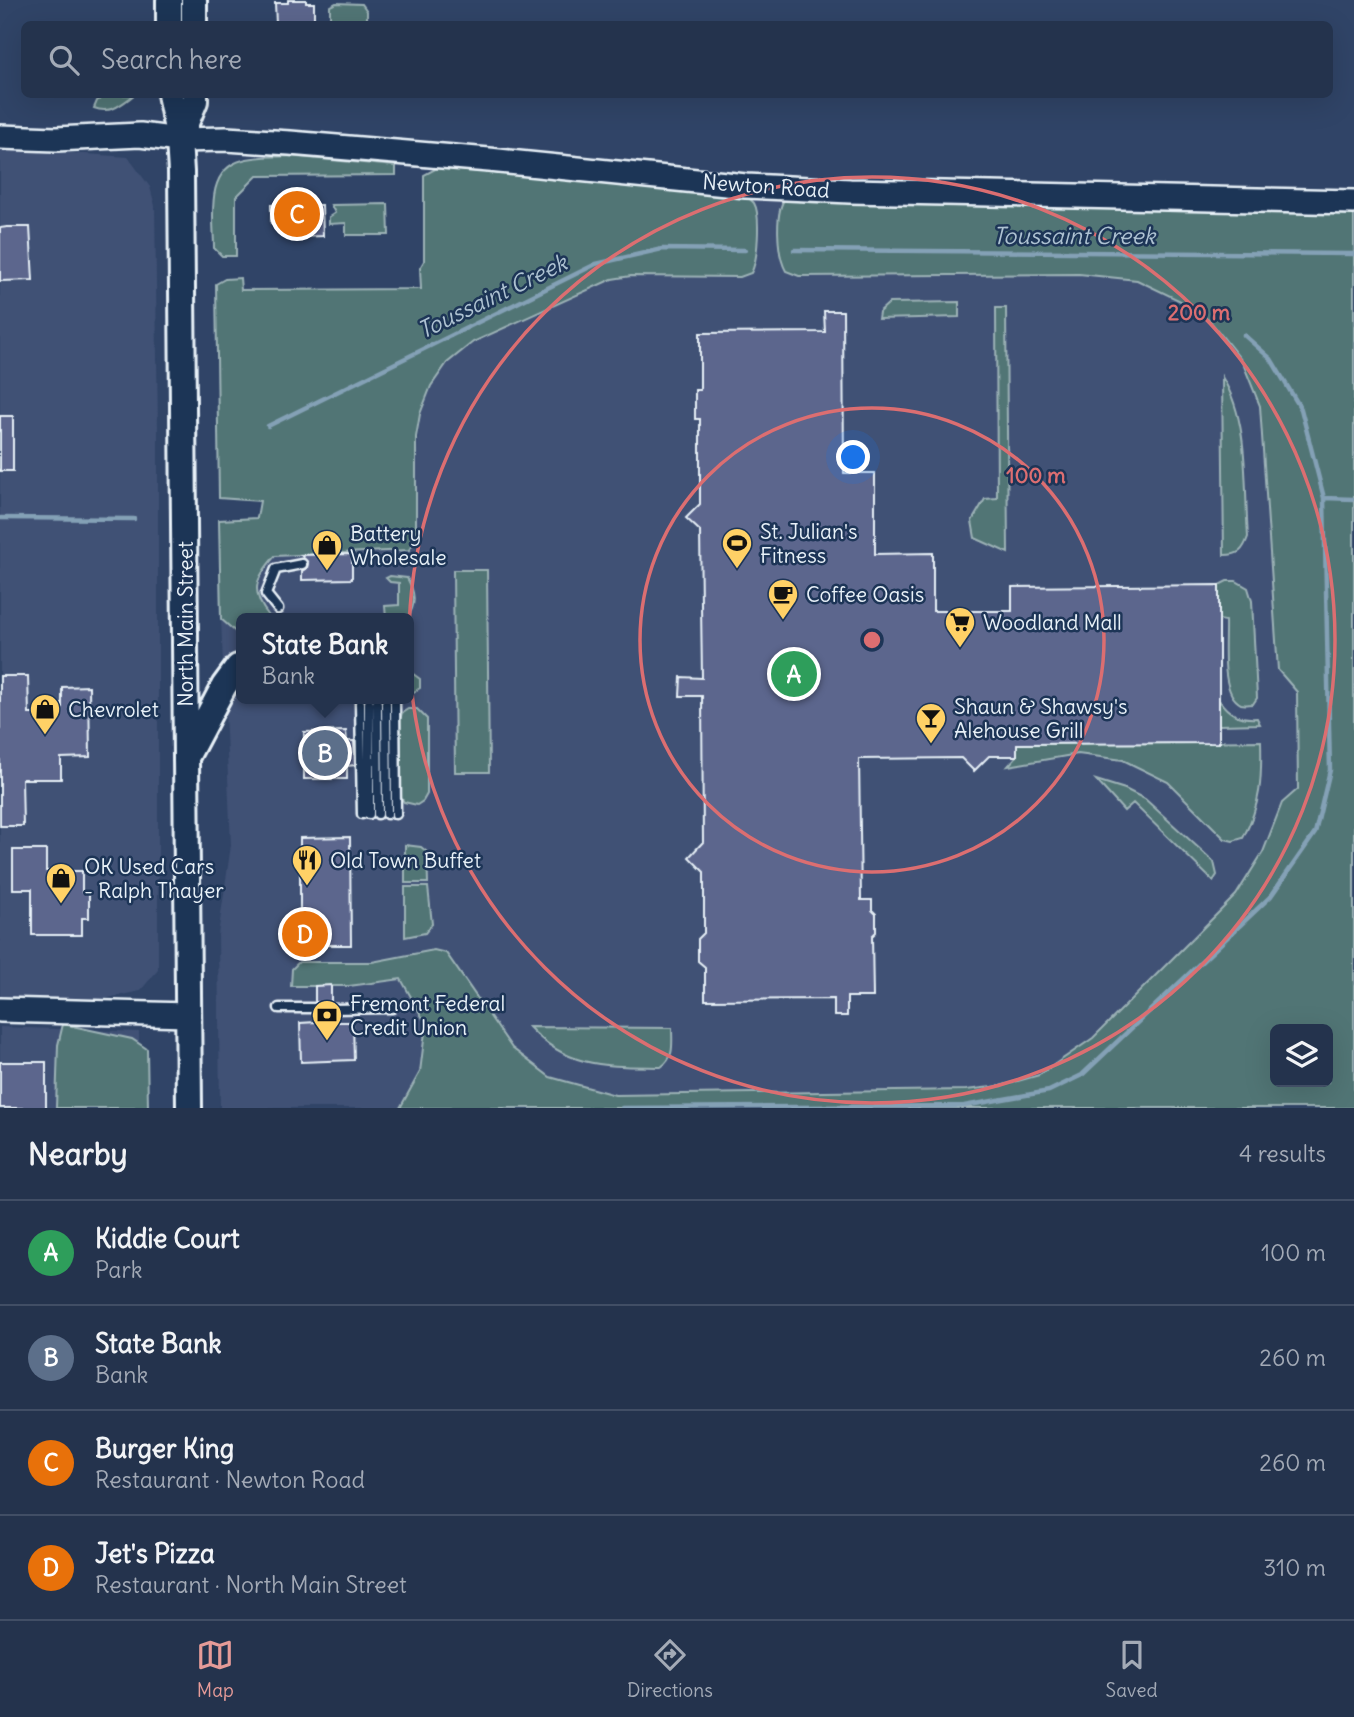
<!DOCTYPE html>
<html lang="en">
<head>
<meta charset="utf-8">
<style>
  body { margin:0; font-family:Delius,sans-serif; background:#303f57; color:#f1f3f6 }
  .controls { position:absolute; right:21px; bottom:21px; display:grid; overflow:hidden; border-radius:10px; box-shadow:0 7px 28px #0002 }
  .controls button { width:63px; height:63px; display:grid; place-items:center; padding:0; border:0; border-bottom:2px solid #414e65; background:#24334d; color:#f1f3f6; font:35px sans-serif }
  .you { position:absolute; left:854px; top:458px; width:24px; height:24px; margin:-18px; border:5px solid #fff; border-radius:50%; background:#1a73e8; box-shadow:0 0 0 10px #1a73e833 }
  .badge { display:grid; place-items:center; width:46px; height:46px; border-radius:50%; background:#e69b98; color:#fff; font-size:23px; font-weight:700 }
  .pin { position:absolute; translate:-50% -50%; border:4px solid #fff; box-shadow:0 2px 7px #0006 }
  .popup { position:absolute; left:236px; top:613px; width:178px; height:91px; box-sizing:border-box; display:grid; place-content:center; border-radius:10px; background:#24334d; filter:drop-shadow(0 2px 5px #0005); font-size:23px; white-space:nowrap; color:#a3aab6 }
  .popup b { font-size:26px; color:#f1f3f6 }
  .popup::after { content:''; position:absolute; left:50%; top:100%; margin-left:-14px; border:14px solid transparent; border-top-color:#24334d }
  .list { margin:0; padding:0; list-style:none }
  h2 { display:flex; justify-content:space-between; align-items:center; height:91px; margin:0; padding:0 28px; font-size:30px }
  h2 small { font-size:23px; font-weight:400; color:#a3aab6 }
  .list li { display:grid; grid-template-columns:46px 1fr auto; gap:21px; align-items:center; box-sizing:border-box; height:105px; padding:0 28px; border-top:2px solid #414e65 }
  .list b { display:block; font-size:26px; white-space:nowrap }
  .list p { margin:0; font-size:23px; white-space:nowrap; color:#a3aab6 }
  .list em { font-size:23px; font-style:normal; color:#a3aab6 }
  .icon { flex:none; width:38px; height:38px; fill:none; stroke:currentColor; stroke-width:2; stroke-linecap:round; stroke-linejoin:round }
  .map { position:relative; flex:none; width:1354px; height:1108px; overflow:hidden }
  .search { position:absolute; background:#24334d; box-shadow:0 7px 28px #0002; left:21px; right:21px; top:21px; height:77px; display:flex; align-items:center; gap:18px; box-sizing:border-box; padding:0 24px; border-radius:10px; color:#a3aab6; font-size:26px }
  .sheet { height:511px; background:#24334d }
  nav { display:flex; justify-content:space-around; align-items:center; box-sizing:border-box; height:98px; border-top:2px solid #414e65; background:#24334d; font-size:19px; color:#a3aab6 }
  nav a { display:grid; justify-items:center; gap:4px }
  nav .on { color:#e69b98 }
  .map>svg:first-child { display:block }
  .built { fill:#405175 }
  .green { fill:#517475; stroke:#9cb2b6; stroke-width:2; fill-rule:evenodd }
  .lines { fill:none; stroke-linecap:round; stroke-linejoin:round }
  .stream { stroke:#84a1b6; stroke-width:4.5 }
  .building { fill:#5c668d; stroke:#e8f1f8; stroke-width:2 }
  .lane-casing { stroke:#e8f1f8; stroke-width:13 }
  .secondary-casing { stroke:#e8f1f8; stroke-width:28 }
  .primary-casing { stroke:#e8f1f8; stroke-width:30 }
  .lane { stroke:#1d3557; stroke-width:8 }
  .secondary { stroke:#1d3557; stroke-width:23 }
  .primary { stroke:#1d3557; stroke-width:24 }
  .ring { fill:none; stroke:#dc6e71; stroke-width:3.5 }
  .labels { text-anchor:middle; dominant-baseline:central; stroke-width:5; stroke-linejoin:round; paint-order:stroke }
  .street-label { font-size:21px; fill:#e8f1f8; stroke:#1d3557 }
  .poi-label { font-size:21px; fill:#e8f1f8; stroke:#1d3557; text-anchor:start }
  .water-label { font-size:23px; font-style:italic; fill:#aec2d2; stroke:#1d3557 }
  .centre { fill:#dc6e71; stroke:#1d3557; stroke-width:3.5 }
  .ring-label { font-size:21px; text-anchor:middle; font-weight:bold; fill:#dc6e71; stroke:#1d3557; stroke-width:5; stroke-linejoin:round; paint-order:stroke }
</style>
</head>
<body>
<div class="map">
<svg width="1354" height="1108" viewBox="0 0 1354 1108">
  <rect width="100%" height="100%" fill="#304467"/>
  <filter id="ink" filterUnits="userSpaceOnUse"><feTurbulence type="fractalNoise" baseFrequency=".0143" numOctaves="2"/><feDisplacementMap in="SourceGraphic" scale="14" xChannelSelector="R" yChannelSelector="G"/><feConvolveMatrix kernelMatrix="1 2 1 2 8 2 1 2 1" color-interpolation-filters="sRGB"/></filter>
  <g filter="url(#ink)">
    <!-- built -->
    <path class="built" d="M0 148 128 157 150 187 155 206 158 432V970L140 991 103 999 51 1001 0 998Z
      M745 195 786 197 1079 274 1137 280 1185 303 1210 321 1242 361 1260 406 1278 669 1297 692 1298 789 1282 803 1263 852 1236 895 1093 1038 1039 1075 1000 1086 966 1090 615 1095 550 1077 512 1048 446 953 434 950 372 962H299L292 986H349L401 979 426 1024 420 1072 400 1108H220L218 935 231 845 221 619 241 634V699H409V618H281L269 616 258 603 257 585 262 571 275 556 352 554 409 550 420 414 431 386 447 363 473 342 597 285 612 279 631 276Z
      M0 1027 139 1032 140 1108H0Z"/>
    <!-- green -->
    <path class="green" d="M336 3 362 4 367 11V24H316H330V6Z
      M107 95V94L134 95C123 103 111 115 94 108L97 101Z
      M287 156 396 166V175L257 176 236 197V256H222L214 248C214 219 204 170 243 160 256 156 273 157 287 156Z
      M437 168 745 195C747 196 753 202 754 203 761 215 758 261 751 273L740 277 631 276 612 279 473 342 447 363 431 386 420 414 416 437V538L409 550 275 556C256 578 249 591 269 616L281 618H241V634H238L221 619 219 520 257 518 260 501 219 498 216 284 225 279 240 278 241 290 421 289 420 268 424 261V175Z
      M786 197 1354 206V1108H400L420 1072 426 1024 401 979 349 986H291L292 969 299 962H372L434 950 446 953 512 1048 550 1077 615 1095 966 1090 1000 1086 1039 1075 1093 1038 1236 895 1263 852 1282 803 1298 789 1297 692 1278 670 1260 406 1242 361 1210 321 1185 303 1137 280 1079 274 799 276 786 271C777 255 774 211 786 197ZM1275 1029H1328V1082H1275Z
      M388 204 389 235H346V223L329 224V217L335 213 331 205Z
      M959 302V317L878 319 879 312 889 303Z
      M996 308H1006L1008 553 975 538 972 521 985 499 997 498Z
      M1222 377C1250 422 1244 485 1248 537 1243 551 1239 555 1224 555Z
      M453 570H487L489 772H455Z
      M390 576 407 578C415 592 417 604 407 618H386L385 606 399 605V583L390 582 386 578Z
      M1227 581H1236L1248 588 1252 601 1257 698 1253 704C1249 704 1245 705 1241 704 1219 694 1226 641 1225 621L1219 620V585Z
      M409 671 420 679V688L409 695Z
      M1219 700C1229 715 1240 719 1257 718L1260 724 1219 725Z
      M408 709H417L427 719V794L423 801 417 805 404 802 400 796V719L402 713Z
      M1261 741C1262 779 1261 804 1243 838L1233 841 1225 839 1168 782 1123 760 1078 754 1008 766 1017 756V744Z
      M1096 780 1125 789 1145 799 1214 862 1217 875 1213 881 1133 803 1124 811Z
      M405 845 421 847 427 852 428 883H405Z
      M405 887H428L432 924 425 933 405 937Z
      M63 1024 132 1039 147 1049 148 1108H56L58 1045Z
      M529 1027 672 1028C672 1043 675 1058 661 1067 608 1066 568 1069 529 1027Z"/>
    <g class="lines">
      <!-- stream -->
      <path class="stream" d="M794 250 1354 254
        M268 426 596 264 662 249 745 250
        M1324 498 1354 499
        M0 518 134 519
        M622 1108 964 1106 1049 1091 1082 1075 1271 896 1315 833 1330 770 1324 498 1301 409 1271 359 1244 335"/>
    </g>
    <!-- building -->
    <path class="building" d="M288 0H306V3H314V24H276L275 3H288Z
      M271 205H322L323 236 297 237 296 223H271Z
      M7 227H30L33 280 0 281V228Z
      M824 311H843L844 473H875V554L933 553V611H1012V587L1219 585V743L1017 744V756H989L974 771 961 758 859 759 861 900H872V910L876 914V932L872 936 873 997H847V1016H834V999L705 1000V967L698 961V939L704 933V872L689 857 703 842 702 696H680L681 677 702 678 700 531 686 518 700 504V419H695V390H700V333L825 332Z
      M0 416H13V471H0Z
      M352 554V579L302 580V571L307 568 308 563 301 555Z
      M0 676H28L29 714H62V687L89 686 90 757 61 758V779H22L23 826H0Z
      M346 731 347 741H354L355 765 347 766V779H304V732Z
      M350 837 351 945H300V838Z
      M13 850H46V871H82V892H89V918H82V935H32V889H13Z
      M331 985V1002L326 1005 325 1012 331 1016V1022H353L354 1060 301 1062 300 1023 316 1022 315 1015 321 1011 320 1004 315 1001V986Z
      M0 1062H46V1108H0Z"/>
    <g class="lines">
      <!-- lane casing -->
      <g class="lane-casing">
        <path id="lane" d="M278 609 266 594 276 569 302 564
          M360 703 362 814
          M369 703V814
          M377 703 378 814
          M386 703 387 814
          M395 703 396 814
          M279 1008H315
          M331 1009 392 1008"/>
      </g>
      <!-- secondary casing -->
      <g class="secondary-casing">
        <path id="secondary" d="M0 137 56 139 140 135 179 140 226 139 290 143 489 160 746 186 850 191 1354 202
          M0 1010 188 1015"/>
      </g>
      <!-- primary casing -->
      <g class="primary-casing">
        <path id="primary" d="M169 0V24
          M194 0V24
          M170 94 179 140 181 172 189 1108
          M179 140 195 101V94
          M188 754 224 686 238 667"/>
      </g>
      <!-- lane -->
      <use href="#lane" class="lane"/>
      <!-- secondary -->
      <use href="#secondary" class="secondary"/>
      <!-- primary -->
      <use href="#primary" class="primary"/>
    </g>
  </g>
  <!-- distance rings -->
  <g class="ring">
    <circle cx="872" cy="640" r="232"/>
    <circle cx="872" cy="640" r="463"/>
  </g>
  <!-- icons -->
  <defs>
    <g id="stadium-pin" transform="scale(1.575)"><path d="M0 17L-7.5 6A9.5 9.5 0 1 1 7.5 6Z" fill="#ffd166" stroke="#1d3557"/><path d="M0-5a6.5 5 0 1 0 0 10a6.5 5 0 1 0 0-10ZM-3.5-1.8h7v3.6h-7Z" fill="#111"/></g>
    <g id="shop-pin" transform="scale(1.575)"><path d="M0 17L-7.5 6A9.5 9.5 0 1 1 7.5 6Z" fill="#ffd166" stroke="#1d3557"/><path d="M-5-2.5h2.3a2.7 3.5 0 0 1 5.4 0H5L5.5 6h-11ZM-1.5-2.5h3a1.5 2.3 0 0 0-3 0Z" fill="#111"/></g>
    <g id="cafe-pin" transform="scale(1.575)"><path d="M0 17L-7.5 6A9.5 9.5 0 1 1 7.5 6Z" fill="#ffd166" stroke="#1d3557"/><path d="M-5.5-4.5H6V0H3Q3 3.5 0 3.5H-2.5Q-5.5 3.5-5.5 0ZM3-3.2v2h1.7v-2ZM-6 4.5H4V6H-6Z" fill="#111"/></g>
    <g id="supermarket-pin" transform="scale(1.575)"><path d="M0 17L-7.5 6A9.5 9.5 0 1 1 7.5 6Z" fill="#ffd166" stroke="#1d3557"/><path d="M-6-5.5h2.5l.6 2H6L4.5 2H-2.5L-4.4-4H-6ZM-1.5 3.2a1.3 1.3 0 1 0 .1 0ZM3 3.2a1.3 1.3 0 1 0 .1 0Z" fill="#111"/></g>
    <g id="bar-pin" transform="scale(1.575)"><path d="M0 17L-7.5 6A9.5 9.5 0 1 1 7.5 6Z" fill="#ffd166" stroke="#1d3557"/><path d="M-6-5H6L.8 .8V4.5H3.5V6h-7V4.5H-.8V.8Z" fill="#111"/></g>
    <g id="restaurant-pin" transform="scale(1.575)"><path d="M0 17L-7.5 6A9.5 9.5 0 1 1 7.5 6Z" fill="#ffd166" stroke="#1d3557"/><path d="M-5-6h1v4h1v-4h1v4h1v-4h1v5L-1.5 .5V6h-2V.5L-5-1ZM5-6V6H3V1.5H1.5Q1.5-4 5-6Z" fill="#111"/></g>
    <g id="bank-pin" transform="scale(1.575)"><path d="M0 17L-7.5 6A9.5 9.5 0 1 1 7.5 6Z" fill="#ffd166" stroke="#1d3557"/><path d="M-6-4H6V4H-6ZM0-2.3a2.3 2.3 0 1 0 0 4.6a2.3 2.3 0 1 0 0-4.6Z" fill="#111"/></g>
  </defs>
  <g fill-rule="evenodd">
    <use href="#stadium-pin" x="737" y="543"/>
    <use href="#shop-pin" x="327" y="545"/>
    <use href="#cafe-pin" x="783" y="594"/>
    <use href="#supermarket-pin" x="960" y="622"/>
    <use href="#shop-pin" x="45" y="709"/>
    <use href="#bar-pin" x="931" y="718"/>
    <use href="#restaurant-pin" x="307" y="860"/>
    <use href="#shop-pin" x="61" y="878"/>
    <use href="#bank-pin" x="327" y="1015"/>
  </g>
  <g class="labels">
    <!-- street labels -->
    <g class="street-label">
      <text transform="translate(766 186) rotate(4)">Newton Road</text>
      <text transform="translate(185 624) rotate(-90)">North Main Street</text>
    </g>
    <!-- poi labels -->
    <g class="poi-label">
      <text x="760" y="531">St. Julian's<tspan x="760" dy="24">Fitness</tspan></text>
      <text x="350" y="533">Battery<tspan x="350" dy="24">Wholesale</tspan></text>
      <text x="806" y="594">Coffee Oasis</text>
      <text x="983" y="622">Woodland Mall</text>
      <text x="954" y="706">Shaun &amp; Shawsy's<tspan x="954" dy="24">Alehouse Grill</tspan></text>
      <text x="68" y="709">Chevrolet</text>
      <text x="330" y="860">Old Town Buffet</text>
      <text x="84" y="866">OK Used Cars<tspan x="84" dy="24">- Ralph Thayer</tspan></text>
      <text x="350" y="1003">Fremont Federal<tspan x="350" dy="24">Credit Union</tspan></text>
    </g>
    <!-- water labels -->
    <g class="water-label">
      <text x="1074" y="235">Toussaint Creek</text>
      <text transform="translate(492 296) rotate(-26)">Toussaint Creek</text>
    </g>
  </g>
  <circle cx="872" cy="640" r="10" class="centre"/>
  <g class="ring-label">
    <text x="1199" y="320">200 m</text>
    <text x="1036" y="483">100 m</text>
  </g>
</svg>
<div class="controls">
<button><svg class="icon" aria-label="layers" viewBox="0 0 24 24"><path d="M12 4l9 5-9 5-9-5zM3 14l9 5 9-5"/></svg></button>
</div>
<div class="you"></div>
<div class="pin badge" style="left:794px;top:674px;background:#2e9e5b">A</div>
<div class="pin badge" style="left:325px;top:753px;background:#5c6f8a">B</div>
<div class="popup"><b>State Bank</b>Bank</div>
<div class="pin badge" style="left:297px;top:214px;background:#e8710a">C</div>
<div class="pin badge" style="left:305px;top:934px;background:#e8710a">D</div>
<div class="search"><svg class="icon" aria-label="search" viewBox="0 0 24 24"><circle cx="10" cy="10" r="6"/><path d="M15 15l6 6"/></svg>Search here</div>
</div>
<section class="sheet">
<h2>Nearby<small>4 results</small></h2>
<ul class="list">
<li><span class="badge" style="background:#2e9e5b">A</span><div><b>Kiddie Court</b><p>Park</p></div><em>100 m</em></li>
<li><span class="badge" style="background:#5c6f8a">B</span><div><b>State Bank</b><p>Bank</p></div><em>260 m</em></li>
<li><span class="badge" style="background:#e8710a">C</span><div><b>Burger King</b><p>Restaurant · Newton Road</p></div><em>260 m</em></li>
<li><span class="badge" style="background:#e8710a">D</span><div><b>Jet's Pizza</b><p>Restaurant · North Main Street</p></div><em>310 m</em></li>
</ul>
</section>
<nav>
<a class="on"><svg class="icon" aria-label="map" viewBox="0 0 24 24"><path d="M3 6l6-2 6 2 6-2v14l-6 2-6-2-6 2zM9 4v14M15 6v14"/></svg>Map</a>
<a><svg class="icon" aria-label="directions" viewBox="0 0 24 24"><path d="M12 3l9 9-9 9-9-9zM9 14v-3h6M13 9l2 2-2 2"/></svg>Directions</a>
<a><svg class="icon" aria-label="saved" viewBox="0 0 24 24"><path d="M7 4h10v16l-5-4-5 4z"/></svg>Saved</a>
</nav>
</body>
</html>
